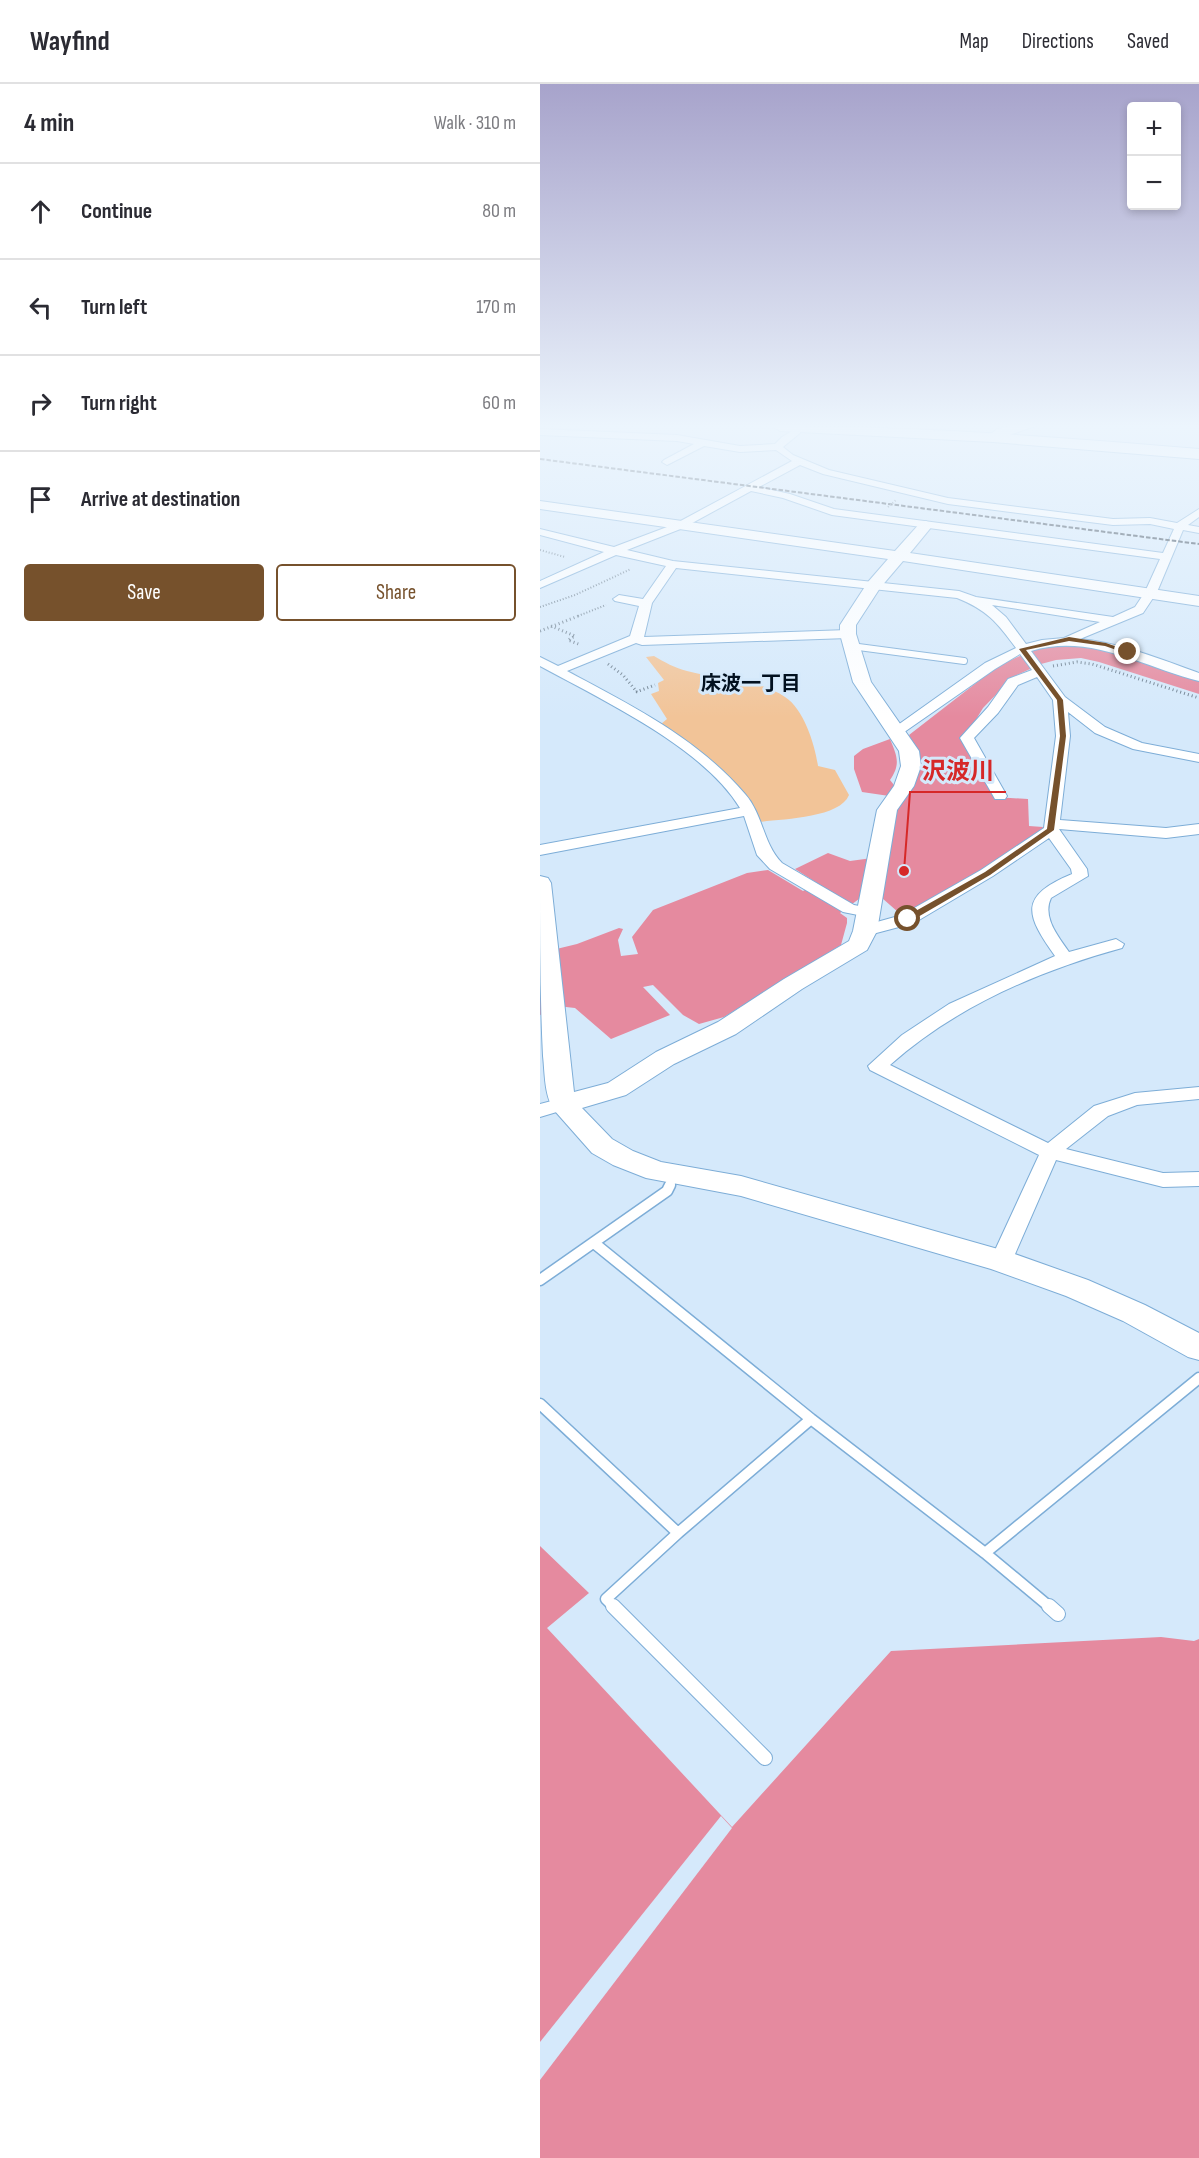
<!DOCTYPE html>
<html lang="en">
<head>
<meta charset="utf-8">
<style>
  body { margin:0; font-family:"Sofia Sans Condensed","Noto Sans JP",sans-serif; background:#f7f7f7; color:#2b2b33 }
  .controls { position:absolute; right:18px; top:18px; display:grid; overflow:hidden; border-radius:6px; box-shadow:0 3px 9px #0003 }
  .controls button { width:54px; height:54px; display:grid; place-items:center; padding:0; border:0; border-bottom:2px solid #e1e1e2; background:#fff; color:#2b2b33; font:30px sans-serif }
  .stop { position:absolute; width:18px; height:18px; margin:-14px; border:4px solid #76512c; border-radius:50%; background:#fff }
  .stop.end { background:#76512c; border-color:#fff; box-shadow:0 2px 6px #0008 }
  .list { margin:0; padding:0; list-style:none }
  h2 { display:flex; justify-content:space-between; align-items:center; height:78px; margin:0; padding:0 24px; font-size:26px }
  h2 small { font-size:20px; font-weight:400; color:#7c7c81 }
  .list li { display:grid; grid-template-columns:39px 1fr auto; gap:18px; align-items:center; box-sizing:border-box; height:96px; padding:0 24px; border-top:2px solid #e1e1e2 }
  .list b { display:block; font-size:22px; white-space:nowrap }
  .list em { font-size:20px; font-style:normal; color:#7c7c81 }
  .actions { display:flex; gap:12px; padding:18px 24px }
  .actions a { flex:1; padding:14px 0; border:2px solid #76512c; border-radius:6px; text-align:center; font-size:21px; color:#76512c }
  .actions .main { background:#76512c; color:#fff }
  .icon { flex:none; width:33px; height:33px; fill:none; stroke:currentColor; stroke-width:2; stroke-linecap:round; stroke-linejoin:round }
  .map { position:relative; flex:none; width:659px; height:2074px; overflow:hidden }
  header { display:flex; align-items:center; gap:36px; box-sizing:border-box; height:84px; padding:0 30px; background:#fff; border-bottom:2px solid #e1e1e2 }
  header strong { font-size:28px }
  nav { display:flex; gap:33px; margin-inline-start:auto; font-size:21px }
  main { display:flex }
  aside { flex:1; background:#fff }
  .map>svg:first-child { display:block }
  .green { fill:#f2c498 }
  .water { fill:#e58a9f }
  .pier { fill:#d5e9fb }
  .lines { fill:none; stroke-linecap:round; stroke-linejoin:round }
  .lane-far3-casing { stroke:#7dadd7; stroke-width:8 }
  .lane-far2-casing { stroke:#7dadd7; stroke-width:10 }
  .lane-far1-casing { stroke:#7dadd7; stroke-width:13 }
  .lane-casing { stroke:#7dadd7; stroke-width:16 }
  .street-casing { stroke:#7dadd7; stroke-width:2 }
  .secondary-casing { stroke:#7dadd7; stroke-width:2 }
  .highway-casing { stroke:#7dadd7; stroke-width:2 }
  .path-far1 { stroke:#718393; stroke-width:2; stroke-dasharray:1 2; stroke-linecap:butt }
  .path { stroke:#718393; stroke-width:3; stroke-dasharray:1 3; stroke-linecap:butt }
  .lane-far3 { stroke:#fff; stroke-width:6 }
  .lane-far2 { stroke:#fff; stroke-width:8 }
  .lane-far1 { stroke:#fff; stroke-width:10 }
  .lane { stroke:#fff; stroke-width:14 }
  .street { fill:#fff; fill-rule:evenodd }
  .secondary { fill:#fff; fill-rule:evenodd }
  .highway { fill:#fff; fill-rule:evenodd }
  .rail { stroke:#2a3a4a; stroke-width:2; stroke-dasharray:4.5 2; stroke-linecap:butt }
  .path-bridge { stroke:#718393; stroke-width:2; stroke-dasharray:1 2; stroke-linecap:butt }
  .route { fill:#76512c }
  .labels { text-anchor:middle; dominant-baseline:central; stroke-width:6; stroke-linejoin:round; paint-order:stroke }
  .far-neighbourhood-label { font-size:20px; font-weight:bold; fill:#01101f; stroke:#d5e9fb }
  .leader { fill:none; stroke:#d62828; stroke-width:2 }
  .callout-dot { fill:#d62828; stroke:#d5e9fb; stroke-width:2 }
  .callout-label { font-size:24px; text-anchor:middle; font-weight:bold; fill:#d62828; stroke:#d5e9fb; stroke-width:6; stroke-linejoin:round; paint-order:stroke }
</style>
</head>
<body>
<header>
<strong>Wayfind</strong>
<nav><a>Map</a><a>Directions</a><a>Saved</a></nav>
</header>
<main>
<aside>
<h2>4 min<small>Walk · 310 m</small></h2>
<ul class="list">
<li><svg class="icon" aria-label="ahead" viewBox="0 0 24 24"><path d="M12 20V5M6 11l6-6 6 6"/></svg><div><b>Continue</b></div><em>80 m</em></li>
<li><svg class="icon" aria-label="left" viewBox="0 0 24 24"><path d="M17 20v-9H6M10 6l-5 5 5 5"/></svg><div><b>Turn left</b></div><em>170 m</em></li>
<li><svg class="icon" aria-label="right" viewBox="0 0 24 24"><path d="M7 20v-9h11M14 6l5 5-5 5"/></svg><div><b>Turn right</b></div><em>60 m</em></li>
<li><svg class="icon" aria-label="arrive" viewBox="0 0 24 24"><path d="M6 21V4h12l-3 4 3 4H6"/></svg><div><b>Arrive at destination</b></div></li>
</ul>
<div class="actions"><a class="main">Save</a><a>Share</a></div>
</aside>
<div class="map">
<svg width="659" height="2074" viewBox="0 0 659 2074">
  <rect width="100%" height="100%" fill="#d5e9fb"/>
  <!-- green -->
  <path class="green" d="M114 572C124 578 135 584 147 587 179 596 217 594 245 613 264 625 275 661 278 682L295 686 309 711C300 734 242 735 219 738L173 682 121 640 127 635 111 610 119 607 118 599 124 596 106 573Z"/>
  <!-- water -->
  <path class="water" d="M528 558 574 567 659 597V610L559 578 541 574 516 576 501 580 473 593 443 624 423 657 454 713 488 715 489 742 503 743 502 746 436 790 369 827 358 828 342 814 323 812 300 829 307 834V839L301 861 184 933 159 940 143 931 113 901 103 903 130 931 71 955 35 924 26 923 0 931V869L37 860 79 844 83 845 78 856 81 872 98 870 92 853 113 826 207 789 228 786 263 807 277 799 255 785 288 769 310 777 347 772 356 727 363 714 322 708 314 685V672L323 665 350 655C357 672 361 680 350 696L354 701 371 704 382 683 379 671 369 651 458 582 493 566Z
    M0 1462 49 1509 7 1544 192 1743 351 1567 621 1553 654 1557 659 1555V2074H0Z"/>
  <!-- pier -->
  <path class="pier" d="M181 1732 192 1744 0 1996V1958Z"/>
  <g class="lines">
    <!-- lane-far3 casing -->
    <g class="lane-far3-casing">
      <path id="lane-far3" d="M311 562 424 577"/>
    </g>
    <!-- lane-far2 casing -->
    <g class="lane-far2-casing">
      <path id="lane-far2" d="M129 1102 135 1090"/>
    </g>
    <!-- lane-far1 casing -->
    <g class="lane-far1-casing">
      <path id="lane-far1" d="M54 1159 271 1335 445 1469 511 1524
        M0 1196 127 1107 130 1101
        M0 1320 138 1449 66 1515 75 1524
        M138 1449 271 1335
        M445 1469 659 1294"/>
    </g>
    <!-- lane casing -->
    <g class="lane-casing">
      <path id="lane" d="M73 1522 225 1674
        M509 1522 518 1530"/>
    </g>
    <!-- street casing -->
    <g class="street-casing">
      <path id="street" d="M257 344 260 345V349L243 363 253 371 289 386 408 414 573 435 610 434 637 439 659 425V433L648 441 659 443V449L643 446 617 508 603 529 540 555C581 559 620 575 659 589V597C602 583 551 549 491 567L525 613 565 643 602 659 659 670V678L593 665 555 649 528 628 530 652 520 736 626 744 659 740V750L626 754 519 745 547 785 548 792 511 814C502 833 518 852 529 868L576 855 584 860 582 864C498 887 415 923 350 981L508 1059 554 1022 595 1009 659 1003V1015L597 1021 568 1032 526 1065 623 1089 659 1088V1102L623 1103 516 1076 472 1177 469 1183 461 1185 453 1183 450 1177 499 1071 330 986 328 982 362 951 409 920 515 872C485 830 479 812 532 790L531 785 509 754 453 792 374 839 325 852 317 847 319 843 362 831 441 786 504 744 516 652 513 616 497 593 478 601 458 629 434 654 467 712 465 715H455L420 654 448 623 468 595 492 586 480 570 455 585 360 651 355 652 348 648 445 579 476 564C457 538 447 526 417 514L136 484 112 519 104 553 308 546 314 550 308 554 102 561 96 559 27 587C91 621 157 654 205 710 223 730 223 760 242 779L314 821 334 825 336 828 334 831 328 833 303 828 230 785 217 771 204 732 0 771V761L200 724C163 663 62 616 0 582V573L18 582 90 552 99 522 75 517 73 515 79 511 103 515 126 482 76 471 0 504V497L64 468 0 451V445L74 463 135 440 252 377 236 366 200 368 164 362 127 381 122 378 124 376 154 360 137 357 0 351V345L137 351 200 362 235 360 242 353ZM260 381 283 390 408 420 573 441 610 440 634 445 623 469 294 425 250 410 219 403ZM211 407 243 414 292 431 620 475 605 508 595 523 573 533 436 513 419 507 133 477 87 466 143 444ZM452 521 560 538 524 554 502 556 486 560 466 533Z
        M23 1014 30 1016 33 1020 30 1024 0 1033V1020Z"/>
    </g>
    <!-- secondary casing -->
    <g class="secondary-casing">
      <path id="secondary" d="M471 342H495L453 357 447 353 457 345Z
        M0 417 355 467 381 438 386 437 393 441 370 469 659 512V522L363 477 340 504 316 541V550L331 598 379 667 381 682 374 702 357 726 337 847 327 866 262 905 196 950 134 980 86 1011 42 1024 72 1055 93 1067 121 1078 201 1092 472 1169 548 1196 605 1221 659 1249V1276L648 1273 583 1237 526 1212 451 1185 201 1112 106 1094 73 1081 52 1069 14 1026C4 1011 5 989 3 972 0 913 0 852 0 792L8 794 11 799 34 1008 68 999 116 968 178 938 244 895 309 857 313 847 337 726 354 702 361 682 359 667 313 598 300 550V541L328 498 348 475 0 425Z"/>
    </g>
    <!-- highway casing -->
    <g class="highway-casing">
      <path id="highway" d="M232 342C375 342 517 353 659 365V375L453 358 240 347Z"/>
    </g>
    <!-- path-far1 -->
    <path class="path-far1" d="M0 466 25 473
      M0 523 35 511 91 485
      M38 532 66 521"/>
    <!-- path -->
    <path class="path" d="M11 542 35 552 28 556 41 561
      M0 547 41 531
      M68 580 83 591 97 608
      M513 582 537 578 552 580 659 614
      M96 608 115 601"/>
    <!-- lane-far3 -->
    <use href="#lane-far3" class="lane-far3"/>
    <!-- lane-far2 -->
    <use href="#lane-far2" class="lane-far2"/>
    <!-- lane-far1 -->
    <use href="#lane-far1" class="lane-far1"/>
    <!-- lane -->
    <use href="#lane" class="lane"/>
    <!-- street -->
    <use href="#street" class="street"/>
    <!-- secondary -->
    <use href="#secondary" class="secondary"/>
    <!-- highway -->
    <use href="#highway" class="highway"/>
    <!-- rail -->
    <path class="rail" d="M0 375 659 460"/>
    <!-- path-bridge -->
    <path class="path-bridge" d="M348 423 356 416"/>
  </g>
  <!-- sky -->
  <linearGradient id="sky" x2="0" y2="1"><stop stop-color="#a7a3cb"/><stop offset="0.54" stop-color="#ecf5fd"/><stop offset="1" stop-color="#ecf5fd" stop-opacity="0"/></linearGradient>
  <rect width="659" height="633" fill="url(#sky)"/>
  <!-- route -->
  <path class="route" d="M529 553 566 559 592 568 588 570 565 562 529 557 486 566 523 616 526 652 514 746 450 791 371 837H365V833L445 788 507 745 520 652 517 616 479 565Z"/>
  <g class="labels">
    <!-- far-neighbourhood labels -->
    <g class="far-neighbourhood-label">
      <text x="211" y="600">床波一丁目</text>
    </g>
  </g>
  <!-- callouts -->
  <path class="leader" d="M364 787L370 708H466"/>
  <circle class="callout-dot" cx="364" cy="787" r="6"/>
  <g class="callout-label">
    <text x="418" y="695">沢波川</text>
  </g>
</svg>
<div class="controls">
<button>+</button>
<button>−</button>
</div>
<div class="stop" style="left:368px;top:835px"></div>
<div class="stop end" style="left:588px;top:568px"></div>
</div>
</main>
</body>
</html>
